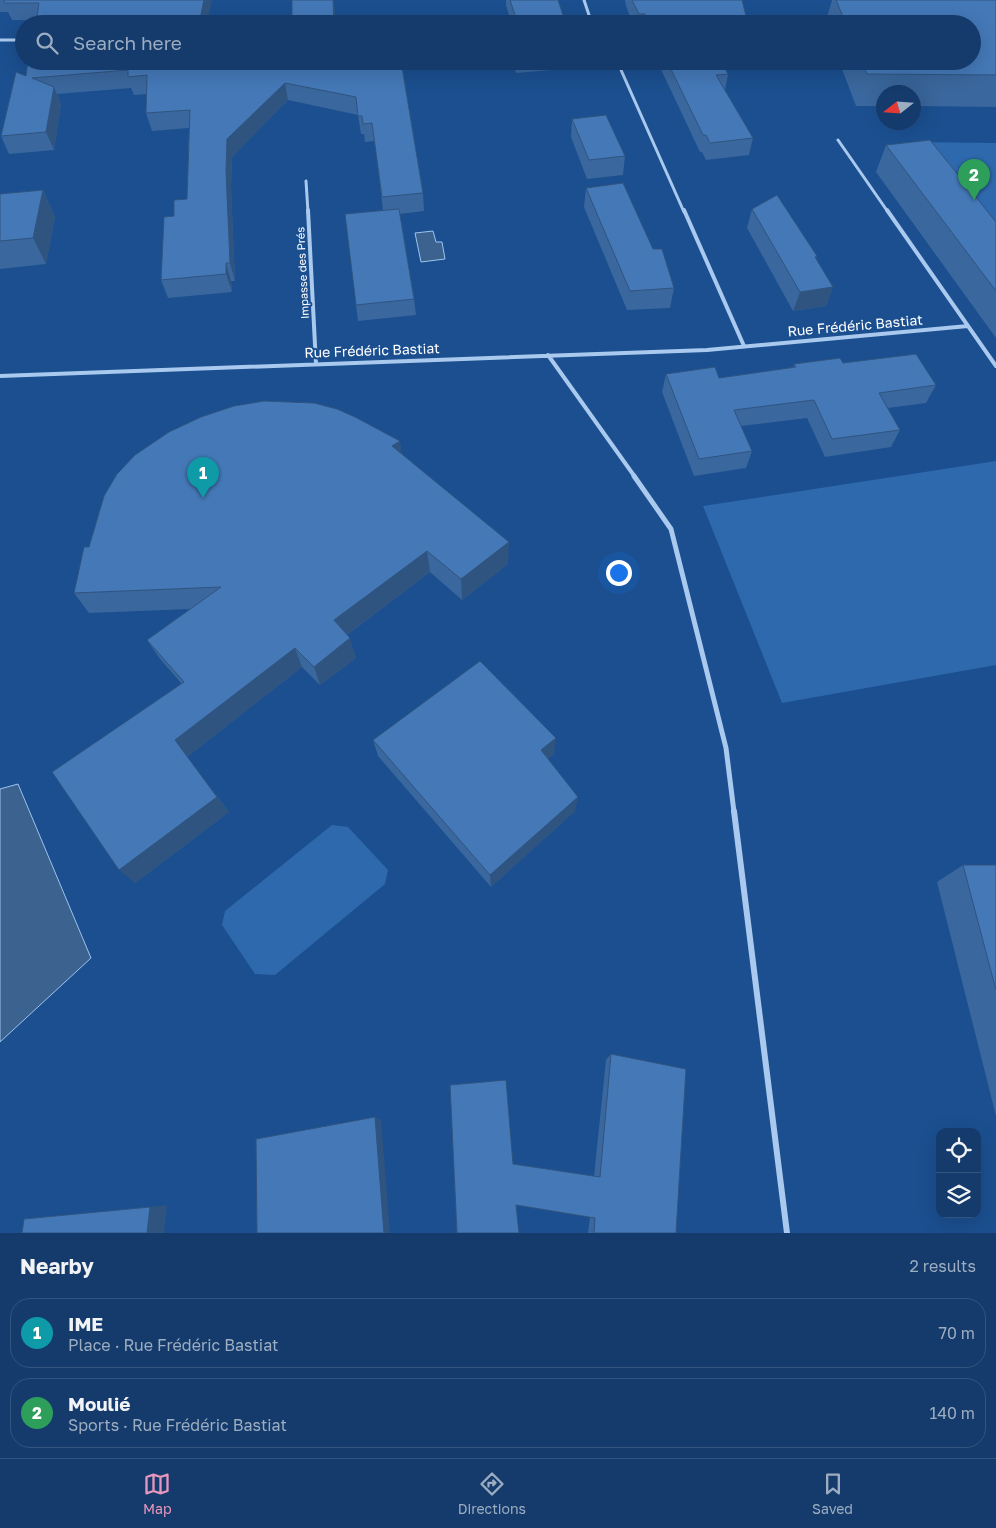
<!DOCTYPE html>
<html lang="en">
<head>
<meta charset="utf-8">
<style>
  body { margin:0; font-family:"Golos Text",sans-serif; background:#1d4271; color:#f1f3f6 }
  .controls { position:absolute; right:15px; bottom:15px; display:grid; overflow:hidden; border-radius:10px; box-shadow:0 5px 20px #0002 }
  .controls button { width:45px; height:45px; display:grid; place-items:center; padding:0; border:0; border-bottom:1px solid #33557e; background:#143b6b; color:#f1f3f6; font:25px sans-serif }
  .compass { position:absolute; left:876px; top:85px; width:45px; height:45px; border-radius:50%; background:#143b6b; box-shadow:0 5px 20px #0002; rotate:253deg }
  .you { position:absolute; left:618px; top:572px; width:18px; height:18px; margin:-12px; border:4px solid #fff; border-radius:50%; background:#1a73e8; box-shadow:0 0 0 8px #1a73e833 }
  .badge { display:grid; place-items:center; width:32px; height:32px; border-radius:50%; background:#e797bd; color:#fff; font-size:16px; font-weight:700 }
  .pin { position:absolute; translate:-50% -41px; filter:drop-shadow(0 1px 2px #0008) }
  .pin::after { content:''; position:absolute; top:26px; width:18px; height:15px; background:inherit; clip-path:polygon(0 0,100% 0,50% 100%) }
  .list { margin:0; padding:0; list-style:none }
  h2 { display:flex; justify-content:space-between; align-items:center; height:65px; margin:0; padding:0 20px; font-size:21px }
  h2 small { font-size:16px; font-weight:400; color:#9dadc1 }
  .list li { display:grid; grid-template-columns:32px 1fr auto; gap:15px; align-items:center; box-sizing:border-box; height:70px; margin:0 10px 10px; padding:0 10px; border:1px solid #33557e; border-radius:20px }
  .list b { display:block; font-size:19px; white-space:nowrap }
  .list p { margin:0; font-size:16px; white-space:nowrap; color:#9dadc1 }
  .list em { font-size:16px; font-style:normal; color:#9dadc1 }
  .icon { flex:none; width:28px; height:28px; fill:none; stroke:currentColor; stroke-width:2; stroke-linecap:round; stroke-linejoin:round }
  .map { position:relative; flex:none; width:996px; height:1233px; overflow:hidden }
  .search { position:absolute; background:#143b6b; box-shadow:0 5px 20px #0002; left:15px; right:15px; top:15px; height:55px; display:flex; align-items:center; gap:12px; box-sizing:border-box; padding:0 18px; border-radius:28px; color:#9dadc1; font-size:19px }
  .sheet { height:225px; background:#143b6b }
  nav { display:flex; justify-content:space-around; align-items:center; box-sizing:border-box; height:70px; border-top:1px solid #33557e; background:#143b6b; font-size:14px; color:#9dadc1 }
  nav a { display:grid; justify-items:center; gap:2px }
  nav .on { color:#e797bd }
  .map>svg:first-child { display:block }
  .green { fill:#2e69ad }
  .water { fill:#3c6290; stroke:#9cc4f0 }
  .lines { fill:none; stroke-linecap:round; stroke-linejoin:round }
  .street-far3 { stroke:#a9c9ee; stroke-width:3 }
  .street-far2 { stroke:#a9c9ee; stroke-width:4 }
  .street-far1 { stroke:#a9c9ee; stroke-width:5 }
  .street { stroke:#a9c9ee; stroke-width:6 }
  .wall { fill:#3a679d }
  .shaded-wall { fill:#305480 }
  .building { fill:#4478b7; stroke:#305480 }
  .labels { text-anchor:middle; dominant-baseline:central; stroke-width:4; stroke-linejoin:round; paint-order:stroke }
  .far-street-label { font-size:11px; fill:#fff; stroke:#1b4f8f }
  .street-label { font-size:14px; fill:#fff; stroke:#1b4f8f }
</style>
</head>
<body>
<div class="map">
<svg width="996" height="1233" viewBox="0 0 996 1233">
  <rect width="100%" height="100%" fill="#1b4f8f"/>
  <!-- green -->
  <path class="green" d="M909 142 996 143V258V257Z
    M996 461V665L782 703 703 506Z
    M332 825 348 827 388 870 385 884 275 975 255 974 222 925 225 911Z"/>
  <!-- water -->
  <path class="water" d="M433 231 436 242H442L445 259 421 262 415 233Z
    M18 784 91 958 0 1042V789Z"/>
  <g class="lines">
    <!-- street-far3 -->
    <path class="street-far3" d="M584 0 592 24
      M236 24 258 22
      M0 40H24
      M617 61 684 212
      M838 140 888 212
      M306 181 308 212"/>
    <!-- street-far2 -->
    <path class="street-far2" d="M308 210 316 364
      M684 210 744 346
      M887 210 996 366
      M548 355 635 477
      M0 376 707 350 968 326"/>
    <!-- street-far1 -->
    <path class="street-far1" d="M634 476 671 529 726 748 734 812"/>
    <!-- street -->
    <path class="street" d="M734 811 787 1233"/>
  </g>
  <!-- wall -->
  <path class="wall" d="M0 0H212L36 20H12L8 12H0Z
    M506 0H558L566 24H505V19H510L506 5Z
    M625 0H742L748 24H633L626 6Z
    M832 0H996V107L914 106V92H884V106H856L839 61H972V24H825Z
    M28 61H417V65L402 67 423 193 424 211 400 214 414 299 416 315 358 321 356 305 383 211 375 141 365 142 364 134H361L358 115 288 100 232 157 231 188 235 281H231L232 292 168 298 161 280 174 216 187 199 189 128 152 131 146 113 147 94 134 95 131 88 57 94 61 105 54 150 9 154 1 136 26 76Z
    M512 61H575L574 68 516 73Z
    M657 61H753L751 67H724L728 74 725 90 753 138 749 155 706 160 702 152H700Z
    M572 119 625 156 623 175 587 179 571 137Z
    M886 145 996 222V338L876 172Z
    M586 188 674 288 670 308 627 310 584 207Z
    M43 190 55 217 46 264 0 269V194Z
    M752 209 817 256 816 259 833 287 826 306 793 311 747 228Z
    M843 363 936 385 926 403 888 408 900 430 891 447 825 457 807 418 741 426 752 451 746 468 694 476 662 392 666 374 719 378 793 368 794 364Z
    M400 441 401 454 508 564 462 600 430 572 347 635 356 658 320 685 302 667 187 757 229 812 135 883 181 683 160 659 147 640 190 609 89 613 74 593 89 547Z
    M373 740 554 754 548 759 575 811 491 887 378 756Z
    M963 865H996V1116L937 882Z
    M611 1054 676 1233H588L590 1217 516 1205 513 1164 594 1176 606 1060Z"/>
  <!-- shaded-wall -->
  <path class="shaded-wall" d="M204 0H212L207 24H199Z
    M333 0H334L336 24H334Z
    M400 61H417V65L400 67Z
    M285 83 288 100 232 157 231 188 235 281 230 263 226 171 227 139Z
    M54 87 61 105 54 150 46 132Z
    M43 190 55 217 46 264 33 238Z
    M226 263 231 281 232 292 226 274Z
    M833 287 826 306 793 311 800 292Z
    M400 441 403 464 392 446Z
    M509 542 508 564 462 600 461 579Z
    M427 551 430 572 340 640 334 620Z
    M350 638 356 658 320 685 314 667Z
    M295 648 302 667 187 757 175 740Z
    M556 738 554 754 540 766 541 750Z
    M217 797 229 812 135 883 119 870Z
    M578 797 575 811 491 887 490 875Z
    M375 1117 381 1120 390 1233H384Z
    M167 1205 164 1233H147L150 1207Z"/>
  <!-- building -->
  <path class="building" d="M4 0H204L199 24H36L39 3H4Z
    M292 0H333L334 24H292Z
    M510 0H558L566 24H506L505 19 516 18Z
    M632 0H742L748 24H649L645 14H639Z
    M836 0H996V75L867 74 861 61H972V24H846Z
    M404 16 407 24H343Z
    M28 61H401L423 193 382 197 372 123 363 124 362 116H358L356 97 285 83 227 139 226 171 230 263H226V274L161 280 164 217 174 216V200L187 199 190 110 146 113 147 75 128 77V70L32 78 54 87 46 132 1 136 16 72 26 76Z
    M667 61H721L728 74 716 75 753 138 710 143 706 135H703Z
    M606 115 625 156 589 160 572 119Z
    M930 140 996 222V291L886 145Z
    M623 183 653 249H662L674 288 630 291 586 188Z
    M43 190 33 238 0 241V194Z
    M777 195 817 256 815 257 833 287 800 292 752 209Z
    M399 209 414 299 356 305 345 214Z
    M916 354 936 385 879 393 900 430 832 439 814 400 734 410 752 451 699 459 666 374 715 367 719 378 796 367 794 364 840 358 843 363Z
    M264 401 314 403 337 409 355 417 400 441 392 446 509 542 461 579 427 551 334 620 350 638 314 667 295 648 175 740 217 797 119 870 52 772 184 682 147 640 221 587 74 593 84 547H89L104 496 117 474 135 455 169 432 201 417 234 406Z
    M480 661 556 738 541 750 578 797 490 875 373 740Z
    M963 865H996V990Z
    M611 1054 686 1069 676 1233H594L595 1218 516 1205 519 1233H457L450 1085 506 1080 513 1164 600 1177Z
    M375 1117 384 1233H257L256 1139Z
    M150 1207 147 1233H22L24 1219Z"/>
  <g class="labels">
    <!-- far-street labels -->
    <g class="far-street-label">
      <text transform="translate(302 273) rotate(-93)">Impasse des Prés</text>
    </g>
    <!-- street labels -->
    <g class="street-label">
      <text transform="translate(855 325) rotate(-5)">Rue Frédéric Bastiat</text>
      <text transform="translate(372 350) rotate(-2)">Rue Frédéric Bastiat</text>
    </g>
  </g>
</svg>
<div class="controls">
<button><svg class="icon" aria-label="locate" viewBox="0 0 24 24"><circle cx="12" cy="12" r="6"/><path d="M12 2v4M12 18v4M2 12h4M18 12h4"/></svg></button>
<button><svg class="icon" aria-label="layers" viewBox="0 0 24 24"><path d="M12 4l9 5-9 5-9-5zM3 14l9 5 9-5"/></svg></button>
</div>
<svg class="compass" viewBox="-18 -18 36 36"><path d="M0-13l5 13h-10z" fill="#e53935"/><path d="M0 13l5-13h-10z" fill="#9dadc1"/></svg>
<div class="you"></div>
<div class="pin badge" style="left:203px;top:498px;background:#0f9aa8">1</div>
<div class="pin badge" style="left:974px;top:200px;background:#2e9e5b">2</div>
<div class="search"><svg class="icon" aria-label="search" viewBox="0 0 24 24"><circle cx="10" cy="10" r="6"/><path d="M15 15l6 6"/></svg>Search here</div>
</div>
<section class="sheet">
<h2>Nearby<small>2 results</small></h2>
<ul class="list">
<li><span class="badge" style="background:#0f9aa8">1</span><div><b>IME</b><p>Place · Rue Frédéric Bastiat</p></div><em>70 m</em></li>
<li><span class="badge" style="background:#2e9e5b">2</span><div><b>Moulié</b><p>Sports · Rue Frédéric Bastiat</p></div><em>140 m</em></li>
</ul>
</section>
<nav>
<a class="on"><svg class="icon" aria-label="map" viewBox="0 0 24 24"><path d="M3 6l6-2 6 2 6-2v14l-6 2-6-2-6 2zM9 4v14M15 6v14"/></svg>Map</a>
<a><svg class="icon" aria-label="directions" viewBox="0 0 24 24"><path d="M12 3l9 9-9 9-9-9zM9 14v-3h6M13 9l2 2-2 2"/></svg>Directions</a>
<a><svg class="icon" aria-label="saved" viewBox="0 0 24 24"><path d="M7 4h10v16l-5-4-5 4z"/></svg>Saved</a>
</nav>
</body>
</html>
